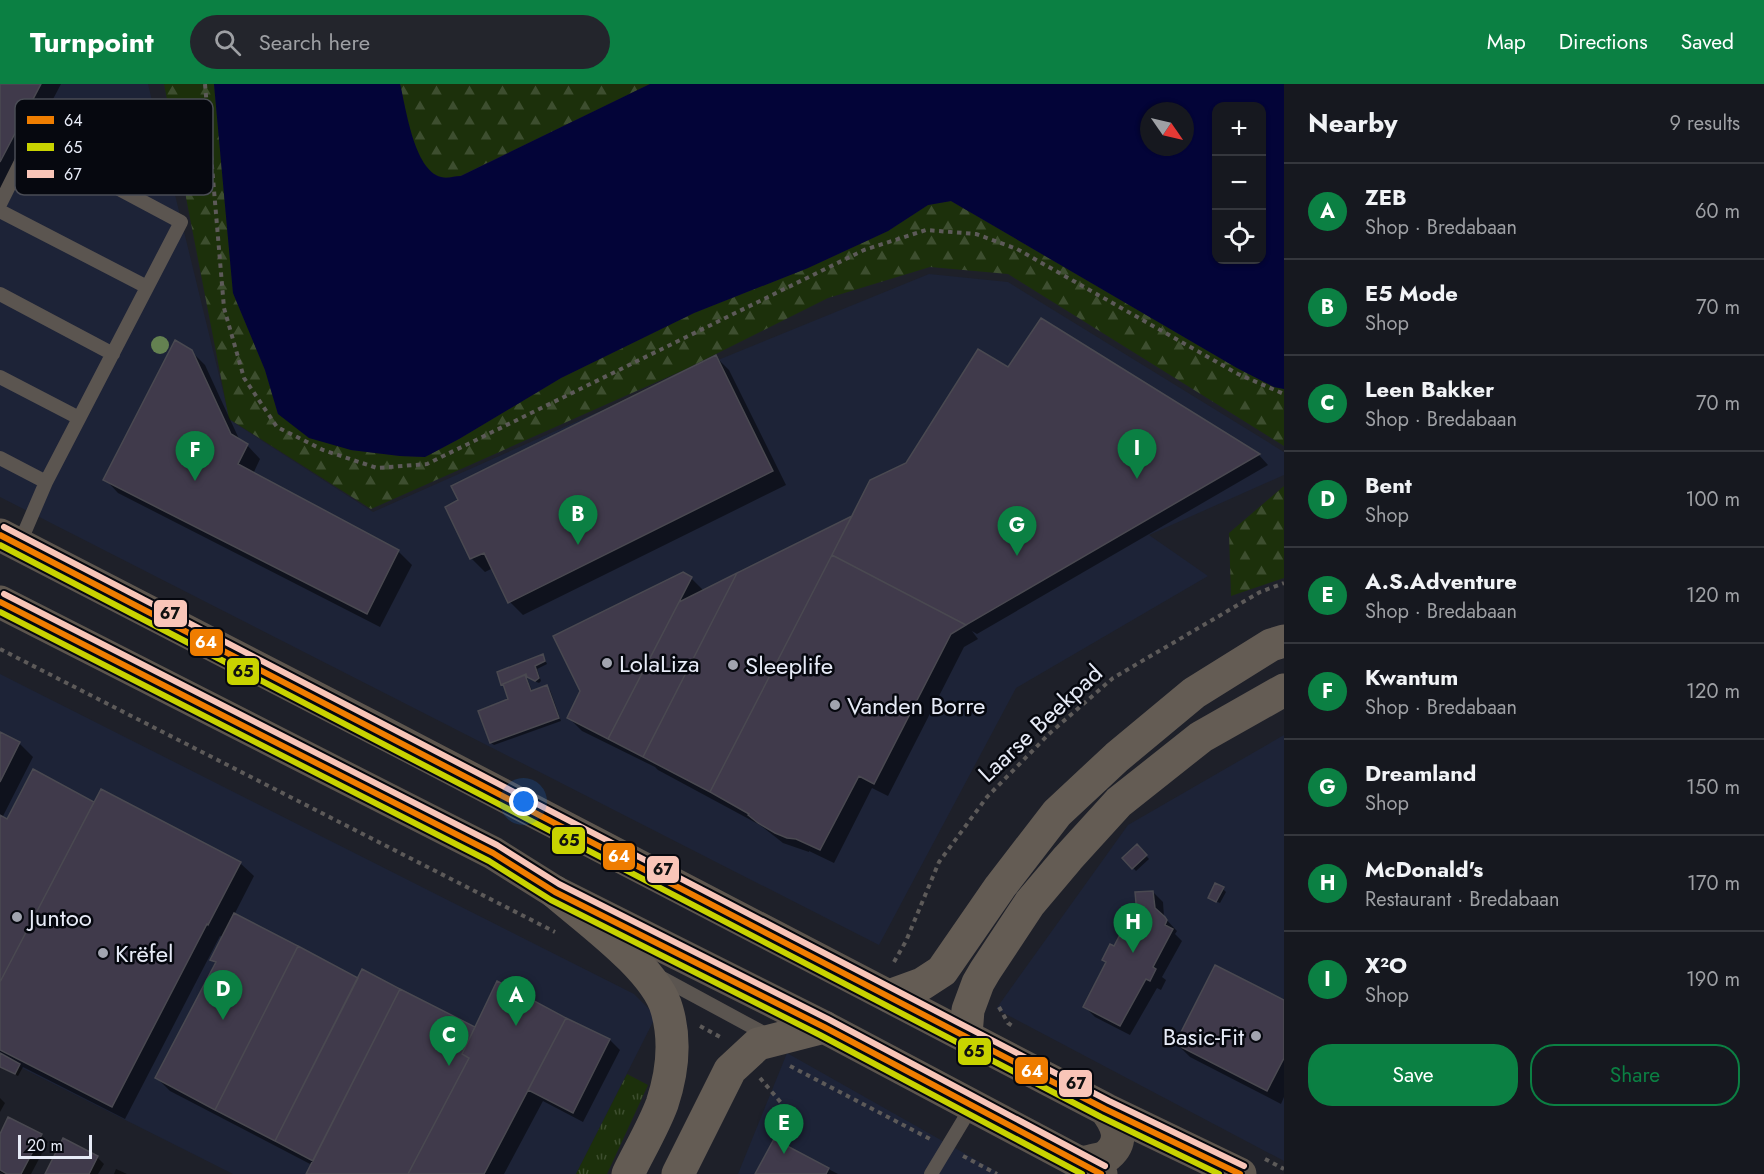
<!DOCTYPE html>
<html lang="en">
<head>
<meta charset="utf-8">
<style>
  body { margin:0; font-family:Jost,sans-serif; background:#23252c; color:#f1f3f6 }
  .controls { position:absolute; right:18px; top:18px; display:grid; overflow:hidden; border-radius:12px; box-shadow:0 2px 4px #0004 }
  .controls button { width:54px; height:54px; display:grid; place-items:center; padding:0; border:0; border-bottom:2px solid #35373d; background:#16181f; color:#f1f3f6; font:30px sans-serif }
  .compass { position:absolute; left:1140px; top:18px; width:54px; height:54px; border-radius:50%; background:#16181f; box-shadow:0 2px 4px #0004; rotate:124deg }
  .scale { position:absolute; left:18px; bottom:15px; width:74px; box-sizing:border-box; padding-left:6px; border:3px solid #e7ebf7; border-top:0; font-size:16px; line-height:21px; white-space:nowrap; color:#e7ebf7; -webkit-text-stroke:4px #06080f; paint-order:stroke }
  .you { position:absolute; left:524px; top:718px; width:21px; height:21px; margin:-15px; border:4px solid #fff; border-radius:50%; background:#1a73e8; box-shadow:0 0 0 9px #1a73e833 }
  .badge { display:grid; place-items:center; width:39px; height:39px; border-radius:50%; background:#0b8043; color:#fff; font-size:20px; font-weight:700 }
  .pin { position:absolute; translate:-50% -50px; filter:drop-shadow(0 2px 3px #0008) }
  .pin::after { content:''; position:absolute; top:32px; width:21px; height:18px; background:inherit; clip-path:polygon(0 0,100% 0,50% 100%) }
  .list { margin:0; padding:0; list-style:none }
  h2 { display:flex; justify-content:space-between; align-items:center; height:78px; margin:0; padding:0 24px; font-size:26px }
  h2 small { font-size:20px; font-weight:400; color:#9ea0a4 }
  .list li { display:grid; grid-template-columns:39px 1fr auto; gap:18px; align-items:center; box-sizing:border-box; height:96px; padding:0 24px; border-top:2px solid #35373d }
  .list b { display:block; font-size:22px; white-space:nowrap }
  .list p { margin:0; font-size:20px; white-space:nowrap; color:#9ea0a4 }
  .list em { font-size:20px; font-style:normal; color:#9ea0a4 }
  .actions { display:flex; gap:12px; padding:18px 24px }
  .actions a { flex:1; padding:14px 0; border:2px solid #0b8043; border-radius:24px; text-align:center; font-size:21px; color:#0b8043 }
  .actions .main { background:#0b8043; color:#fff }
  .icon { flex:none; width:33px; height:33px; fill:none; stroke:currentColor; stroke-width:2; stroke-linecap:round; stroke-linejoin:round }
  .map { position:relative; flex:none; width:1284px; height:1090px; overflow:hidden }
  header { display:flex; align-items:center; gap:36px; box-sizing:border-box; height:84px; padding:0 30px; background:#0b8043; color:#fff }
  header strong { font-size:28px }
  nav { display:flex; gap:33px; margin-inline-start:auto; font-size:21px }
  .search { width:420px; height:54px; background:#23252c; display:flex; align-items:center; gap:15px; box-sizing:border-box; padding:0 21px; border-radius:33px; color:#9ea0a4; font-size:22px }
  main { display:flex }
  aside { flex:1; background:#16181f }
  .map>svg:first-child { display:block }
  .built { fill:#1d2337 }
  .grass { fill:url(#grass-tufts) }
  .forest { fill:url(#forest-firs) }
  .water { fill:#030438; fill-rule:evenodd }
  .shadow { fill:#0007 }
  .building { fill:#403a4b; stroke:#4a4951; stroke-width:1.5 }
  .lines { fill:none; stroke-linecap:round; stroke-linejoin:round }
  .path { stroke:#5d5a59; stroke-width:4; stroke-dasharray:4.5 4.5; stroke-linecap:butt }
  .lane { stroke:#5b5550; stroke-width:14 }
  .primary { stroke:#5e564e; stroke-width:33 }
  .highway { stroke:#645c54; stroke-width:33 }
  .bus-1-casing { stroke:#06080f; stroke-width:10 }
  .bus-2-casing { stroke:#06080f; stroke-width:10 }
  .bus-3-casing { stroke:#06080f; stroke-width:10 }
  .bus-1 { stroke:#ef7d00; stroke-width:6 }
  .bus-2 { stroke:#c8d300; stroke-width:6 }
  .bus-3 { stroke:#f9c5b8; stroke-width:6 }
  .tree { fill:#648151 }
  .poi-dot { fill:#a1a4af; stroke:#06080f; stroke-width:2 }
  .labels { text-anchor:middle; dominant-baseline:central; stroke-width:5; stroke-linejoin:round; paint-order:stroke }
  .poi-label { font-size:24px; fill:#e7ebf7; stroke:#06080f; text-anchor:start }
  .street-label { font-size:24px; fill:#e7ebf7; stroke:#06080f }
  .key { fill:#06080f; stroke:#4a4c55; stroke-width:1.5 }
  .key-label { font-size:16px; fill:#e7ebf7 }
  .line-badge { stroke:#06080f; stroke-width:2 }
  .badge-label { font-size:16px; text-anchor:middle; font-weight:bold; fill:#fff }
  .pale-badge-label { font-size:16px; text-anchor:middle; font-weight:bold; fill:#111 }
</style>
</head>
<body>
<header>
<strong>Turnpoint</strong>
<div class="search"><svg class="icon" aria-label="search" viewBox="0 0 24 24"><circle cx="10" cy="10" r="6"/><path d="M15 15l6 6"/></svg>Search here</div>
<nav><a>Map</a><a>Directions</a><a>Saved</a></nav>
</header>
<main>
<div class="map">
<svg width="1284" height="1090" viewBox="0 0 1284 1090">
  <defs>
    <pattern id="grass-tufts" width="24" height="20" patternUnits="userSpaceOnUse" patternTransform="scale(1.5)"><rect width="24" height="20" fill="#1c300b"/><path d="M3 7l-1-3M5 7V3M7 7l1-3M15 17l-1-3M17 17v-4M19 17l1-3" fill="none" stroke="#3d4e2f"/></pattern>
    <pattern id="forest-firs" width="22" height="20" patternUnits="userSpaceOnUse" patternTransform="scale(1.5)"><rect width="22" height="20" fill="#1c300b"/><path d="M5 1l3.5 6h-7zM16 11l3.5 6h-7z" fill="#3d4e2f"/></pattern>
  </defs>
  <rect width="100%" height="100%" fill="#1e2029"/>
  <!-- built -->
  <path class="built" d="M0 0H148L230 336 373 428 686 289 929 190 1008 198 1284 368V391L1149 451 1208 492 1016 604 879 861 0 413Z
    M0 590 634 910 656 932 576 1090H233L0 973Z
    M1284 651V1077L996 925 1128 741Z
    M787 969 1001 1090H738Z"/>
  <!-- grass -->
  <path class="grass" d="M627 990 648 1001 607 1090H576Z"/>
  <!-- forest -->
  <path class="forest" d="M164 0H214L233 209 265 286 278 330 351 366 400 372 425 373 459 355 561 294 694 229 808 184 888 147 928 121 951 117 1237 284 1274 303 1284 305V362L1008 190 930 183 828 214 686 285 371 425 229 335Z
    M400 0H650L460 92C455 92 447 95 441 93 413 86 406 24 400 0Z
    M1284 402V494L1231 512 1229 449Z"/>
  <!-- water -->
  <path class="water" d="M214 0H400C406 24 414 86 441 93 447 95 455 92 461 92L650 0H1284V305L1274 303 1237 284 951 117 928 121 888 147 808 184 694 229 561 294 459 355 425 373 400 372 351 366 309 354 278 330 265 286 233 209ZM1216 22H1262V176H1216ZM1149 27H1185V63H1149Z"/>
  <!-- shadow -->
  <path class="shadow" d="M0 0H61L0 116Z
    M1041 236 1259 371 1268 381 977 550 972 547 978 555 964 563 888 712 872 704 834 779 809 767V768L783 759 760 741 658 686 655 683 582 647 569 634 691 494 704 507 852 433 907 380 1009 285Z
    M191 267 205 281 240 357 247 361 260 375 253 390 398 467 412 481 380 543 118 409 105 395Z
    M716 273 729 286 786 401 523 531 510 518 493 484 485 488 471 474Z
    M543 572 547 580 537 585 541 597 539 599 532 596 525 589 533 609 547 603 550 606 561 637 494 661 491 659 480 628 510 616 499 589Z
    M0 649 19 659 33 673 2 734 8 738 33 687 95 720 240 779 254 792 234 831 358 896 476 945 566 935 610 956 620 966 583 1038 543 1017 504 1090H308L312 1081 170 1007 157 994 216 880 212 875 223 853 220 852 125 1035 23 983 18 992 0 983Z
    M1137 762 1149 775 1136 787 1124 774Z
    M1223 805 1226 808 1220 819 1213 816Z
    M1153 808 1163 818 1164 833 1175 845 1177 847 1175 850 1182 857 1162 893 1166 896 1161 906 1157 904 1130 951 1095 933 1085 923 1115 864 1139 833Z
    M1284 918V1013L1281 1020 1190 973 1176 959Z
    M0 1014 5 1019 0 1028Z
    M9 1035 41 1051 48 1058 31 1090H4L0 1088V1053Z
    M774 1057 838 1090H757Z
    M97 1073 104 1080 98 1090H46Z
    M116 1085 127 1090H114Z"/>
  <!-- building -->
  <path class="building" d="M0 0H41L0 78Z
    M1041 234 1260 370 966 541 832 471 870 396 906 379 978 265 1008 283Z
    M175 256 192 266 231 350 248 360 238 380 399 466 367 530 103 396Z
    M716 271 773 387 508 519 484 469 470 475 445 423 458 416 451 402Z
    M852 432 710 708 643 673 737 489Z
    M832 471 966 541 951 550 874 700 859 692 820 766 796 755 787 754 775 749 758 739 748 731 749 730 710 708Z
    M683 488 692 493 608 655 567 634 580 607 553 552Z
    M737 489 643 673 608 655 679 518Z
    M543 570 545 577 535 582 539 594 535 597 527 593 526 590 501 601 497 588Z
    M525 591 531 607 547 601 559 634 490 659 478 627 508 615 503 600Z
    M0 648 20 658 0 698Z
    M33 685 94 718 0 898V731L7 735Z
    M101 705 241 778 208 841 207 840 112 1023 0 966V898Z
    M1137 760 1147 771 1132 785 1122 774Z
    M1215 799 1224 803 1216 818 1208 814Z
    M1153 807 1155 824 1165 833 1167 836 1165 841 1173 845 1153 883 1156 885 1150 897 1146 895 1120 942 1083 923 1106 878 1102 876 1110 860 1114 862 1132 828 1137 830 1135 808Z
    M234 829 298 862 215 1026 155 994 216 878 210 876Z
    M298 862 358 894 275 1057 215 1026Z
    M1215 881 1284 916V974L1267 1007 1175 960Z
    M362 885 400 905 313 1077 275 1057Z
    M497 897 566 934 484 1090H408L469 974 462 970Z
    M400 905 475 943 462 970 469 974 408 1090H306Z
    M566 934 610 955 573 1029 528 1006Z
    M0 969 20 980 15 990 0 983Z
    M8 1033 42 1050 21 1090H7L0 1086V1050Z
    M63 1054 98 1072 89 1090H45Z
    M774 1055 829 1084 826 1090H755Z"/>
  <g class="lines">
    <!-- path -->
    <path class="path" d="M205 0 224 224 244 294 277 343 323 366 377 384 427 380 864 166 926 146 976 150 1017 165 1238 290 1284 310
      M0 565 555 848
      M894 878 906 857 939 778 987 713 1050 649 1113 594 1260 508 1284 499
      M999 923 1008 939 1014 943
      M700 942 722 954
      M790 982 932 1056
      M760 994 783 1021
      M963 1072 997 1090
      M1265 1075 1284 1085"/>
    <!-- lane -->
    <path class="lane" d="M0 120 31 58 181 138 46 398 19 461
      M0 127 147 203
      M0 210 113 270
      M0 293 79 334
      M0 374 46 398
      M660 893 769 952
      M931 1090 972 1022"/>
    <!-- primary -->
    <path class="primary" d="M0 451 376 645 1105 1025 1240 1090
      M0 518 493 769 555 808 824 943 1101 1090
      M1081 1079C1088 1077 1102 1076 1108 1071 1125 1056 1116 1039 1105 1025"/>
    <!-- highway -->
    <path class="highway" d="M555 808C587 836 656 885 667 926 676 957 672 990 662 1020 653 1044 639 1067 628 1090
      M889 912 922 900 942 887 1000 803 1057 729 1117 673 1194 609 1271 561 1284 557
      M966 951 968 926 978 899 985 887 1030 819 1068 774 1119 718 1201 653 1284 606
      M678 1090 730 986 758 960 824 943"/>
    <!-- bus-1 casing -->
    <g class="bus-1-casing">
      <path id="bus-1" d="M0 451 1105 1025 1240 1090
        M0 518 493 769 555 808 824 943 1101 1090"/>
    </g>
    <!-- bus-2 casing -->
    <g class="bus-2-casing">
      <path id="bus-2" d="M0 461 1101 1033 1219 1090
        M0 528 489 777 551 816 820 951 1082 1090"/>
    </g>
    <!-- bus-3 casing -->
    <g class="bus-3-casing">
      <path id="bus-3" d="M4 443 1109 1017 1244 1082
        M4 510 497 761 559 800 828 935 1105 1082"/>
    </g>
    <!-- bus-1 -->
    <use href="#bus-1" class="bus-1"/>
    <!-- bus-2 -->
    <use href="#bus-2" class="bus-2"/>
    <!-- bus-3 -->
    <use href="#bus-3" class="bus-3"/>
  </g>
  <!-- trees -->
  <circle class="tree" cx="160" cy="261" r="9"/>
  <!-- markers -->
  <g class="poi-dot">
    <circle cx="607" cy="579" r="6"/>
    <circle cx="733" cy="581" r="6"/>
    <circle cx="835" cy="621" r="6"/>
    <circle cx="17" cy="833" r="6"/>
    <circle cx="103" cy="869" r="6"/>
    <circle cx="1256" cy="952" r="6"/>
  </g>
  <g class="labels">
    <!-- poi labels -->
    <g class="poi-label">
      <text x="619" y="579">LolaLiza</text>
      <text x="745" y="581">Sleeplife</text>
      <text x="847" y="621">Vanden Borre</text>
      <text x="29" y="833">Juntoo</text>
      <text x="115" y="869">Krëfel</text>
      <text x="1244" y="952" text-anchor="end">Basic-Fit</text>
    </g>
    <!-- street labels -->
    <g class="street-label">
      <text transform="translate(1040 639) rotate(-43)">Laarse Beekpad</text>
    </g>
  </g>
  <!-- legend -->
  <rect x="15" y="15" width="198" height="96" rx="9" class="key"/>
  <rect x="27" y="32" width="27" height="8" fill="#ef7d00"/>
  <rect x="27" y="59" width="27" height="8" fill="#c8d300"/>
  <rect x="27" y="86" width="27" height="8" fill="#f9c5b8"/>
  <g class="key-label">
    <text x="64" y="42">64</text>
    <text x="64" y="69">65</text>
    <text x="64" y="96">67</text>
  </g>
  <g class="line-badge">
    <rect x="153" y="515" width="35" height="29" rx="6" fill="#f9c5b8"/>
    <rect x="189" y="544" width="35" height="29" rx="6" fill="#ef7d00"/>
    <rect x="226" y="573" width="34" height="29" rx="6" fill="#c8d300"/>
    <rect x="551" y="742" width="35" height="29" rx="6" fill="#c8d300"/>
    <rect x="602" y="758" width="34" height="29" rx="6" fill="#ef7d00"/>
    <rect x="646" y="771" width="34" height="29" rx="6" fill="#f9c5b8"/>
    <rect x="957" y="953" width="35" height="29" rx="6" fill="#c8d300"/>
    <rect x="1014" y="972" width="35" height="29" rx="6" fill="#ef7d00"/>
    <rect x="1058" y="985" width="35" height="29" rx="6" fill="#f9c5b8"/>
  </g>
  <g class="badge-label">
    <text x="206" y="564">64</text>
    <text x="619" y="778">64</text>
    <text x="1032" y="993">64</text>
  </g>
  <g class="pale-badge-label">
    <text x="170" y="535">67</text>
    <text x="243" y="593">65</text>
    <text x="569" y="762">65</text>
    <text x="663" y="791">67</text>
    <text x="974" y="973">65</text>
    <text x="1076" y="1005">67</text>
  </g>
</svg>
<div class="controls">
<button>+</button>
<button>−</button>
<button><svg class="icon" aria-label="locate" viewBox="0 0 24 24"><circle cx="12" cy="12" r="6"/><path d="M12 2v4M12 18v4M2 12h4M18 12h4"/></svg></button>
</div>
<svg class="compass" viewBox="-18 -18 36 36"><path d="M0-13l5 13h-10z" fill="#e53935"/><path d="M0 13l5-13h-10z" fill="#9ea0a4"/></svg>
<div class="scale">20 m</div>
<div class="you"></div>
<div class="pin badge" style="left:516px;top:942px">A</div>
<div class="pin badge" style="left:578px;top:461px">B</div>
<div class="pin badge" style="left:449px;top:982px">C</div>
<div class="pin badge" style="left:223px;top:936px">D</div>
<div class="pin badge" style="left:784px;top:1070px">E</div>
<div class="pin badge" style="left:195px;top:397px">F</div>
<div class="pin badge" style="left:1017px;top:472px">G</div>
<div class="pin badge" style="left:1133px;top:869px">H</div>
<div class="pin badge" style="left:1137px;top:395px">I</div>
</div>
<aside>
<h2>Nearby<small>9 results</small></h2>
<ul class="list">
<li><span class="badge">A</span><div><b>ZEB</b><p>Shop · Bredabaan</p></div><em>60 m</em></li>
<li><span class="badge">B</span><div><b>E5 Mode</b><p>Shop</p></div><em>70 m</em></li>
<li><span class="badge">C</span><div><b>Leen Bakker</b><p>Shop · Bredabaan</p></div><em>70 m</em></li>
<li><span class="badge">D</span><div><b>Bent</b><p>Shop</p></div><em>100 m</em></li>
<li><span class="badge">E</span><div><b>A.S.Adventure</b><p>Shop · Bredabaan</p></div><em>120 m</em></li>
<li><span class="badge">F</span><div><b>Kwantum</b><p>Shop · Bredabaan</p></div><em>120 m</em></li>
<li><span class="badge">G</span><div><b>Dreamland</b><p>Shop</p></div><em>150 m</em></li>
<li><span class="badge">H</span><div><b>McDonald's</b><p>Restaurant · Bredabaan</p></div><em>170 m</em></li>
<li><span class="badge">I</span><div><b>X²O</b><p>Shop</p></div><em>190 m</em></li>
</ul>
<div class="actions"><a class="main">Save</a><a>Share</a></div>
</aside>
</main>
</body>
</html>
